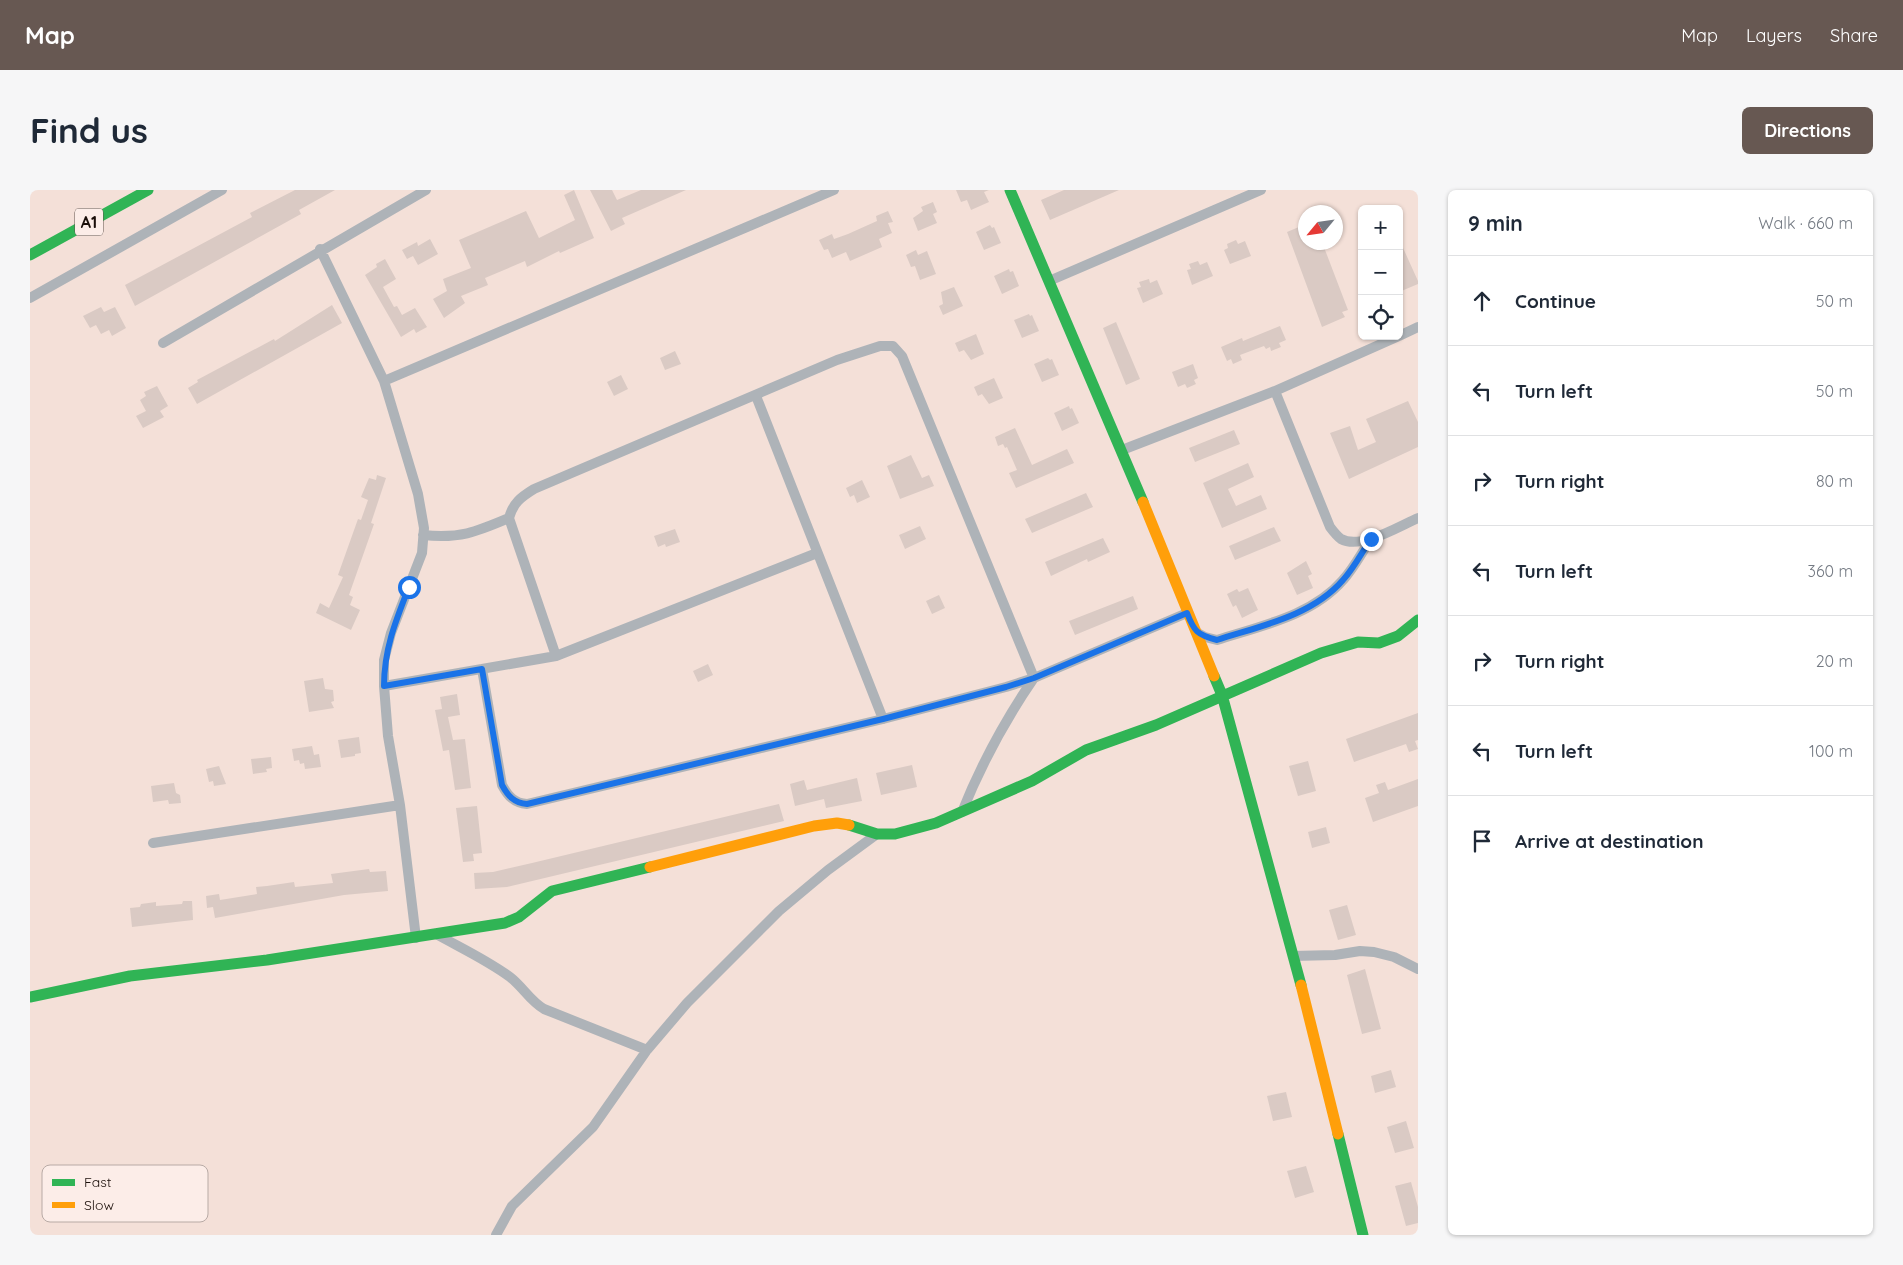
<!DOCTYPE html>
<html lang="en">
<head>
<meta charset="utf-8">
<style>
  body { margin:0; font-family:Quicksand,sans-serif; background:#f6f6f7; color:#1f2937 }
  .controls { position:absolute; right:15px; top:15px; display:grid; overflow:hidden; border-radius:8px; box-shadow:0 1px 4px #0004 }
  .controls button { width:45px; height:45px; display:grid; place-items:center; padding:0; border:0; border-bottom:1px solid #e0e1e3; background:#fff; color:#1f2937; font:25px sans-serif }
  .compass { position:absolute; left:1268px; top:15px; width:45px; height:45px; border-radius:50%; background:#fff; box-shadow:0 1px 4px #0004; rotate:241deg }
  .stop { position:absolute; width:15px; height:15px; margin:-11px; border:4px solid #1a73e8; border-radius:50%; background:#fff }
  .stop.end { background:#1a73e8; border-color:#fff; box-shadow:0 1px 5px #0008 }
  .list { margin:0; padding:0; list-style:none }
  h2 { display:flex; justify-content:space-between; align-items:center; height:65px; margin:0; padding:0 20px; font-size:21px }
  h2 small { font-size:16px; font-weight:400; color:#747a83 }
  .list li { display:grid; grid-template-columns:32px 1fr auto; gap:15px; align-items:center; box-sizing:border-box; height:90px; padding:0 20px; border-top:1px solid #e0e1e3 }
  .list b { display:block; font-size:19px; white-space:nowrap }
  .list em { font-size:16px; font-style:normal; color:#747a83 }
  .icon { flex:none; width:28px; height:28px; fill:none; stroke:currentColor; stroke-width:2; stroke-linecap:round; stroke-linejoin:round }
  .map { position:relative; flex:none; width:1388px; height:1045px; overflow:hidden; border-radius:8px }
  header { display:flex; align-items:center; gap:30px; box-sizing:border-box; height:70px; padding:0 25px; background:#675852; color:#fff }
  header strong { font-size:24px }
  nav { display:flex; gap:28px; margin-inline-start:auto; font-size:18px }
  .intro { display:flex; align-items:center; justify-content:space-between; box-sizing:border-box; height:120px; padding:0 30px }
  h1 { margin:0; font-size:35px }
  .button { padding:12px 22px; border-radius:8px; background:#675852; color:#fff; font-size:18px; font-weight:700 }
  main { display:flex; gap:30px; padding:0 30px }
  aside { flex:1; background:#fff; border-radius:8px; box-shadow:0 1px 4px #0004 }
  .map>svg:first-child { display:block }
  .building { fill:#dacac4 }
  .lines { fill:none; stroke-linecap:round; stroke-linejoin:round }
  .street { stroke:#aeb3b8; stroke-width:10 }
  .fast { stroke:#30b455; stroke-width:11 }
  .slow { stroke:#ff9f0a; stroke-width:11 }
  .route { stroke:#1a73e8; stroke-width:6 }
  .labels { text-anchor:middle; dominant-baseline:central; stroke-width:5; stroke-linejoin:round; paint-order:stroke }
  .shield { fill:#fcede8; stroke:#5e524d; stroke-width:1 }
  .shield-label { font-size:16px; font-weight:bold; fill:#1b0f0a }
  .key { fill:#fcede8; stroke:#b8aaa5; stroke-width:1 }
  .key-label { font-size:14px; fill:#1b0f0a }
</style>
</head>
<body>
<header>
<strong>Map</strong>
<nav><a>Map</a><a>Layers</a><a>Share</a></nav>
</header>
<div class="intro"><h1>Find us</h1><a class="button">Directions</a></div>
<main>
<div class="map">
<svg width="1388" height="1045" viewBox="0 0 1388 1045">
  <rect width="100%" height="100%" fill="#f4e0d8"/>
  <!-- building -->
  <path class="building" d="M265 0H305L269 20 271 24 105 116 95 95 222 27 220 23Z
    M544 0 564 48 530 63 529 61 497 77 495 71 455 88 458 95 431 106 435 113 414 128 403 109 417 101 413 89 441 78 429 50 496 21 509 48 545 30 534 5Z
    M560 0H582L587 10 611 0H656L592 28 595 34 581 41Z
    M926 0H959L954 2 959 12 941 20 937 10 931 12Z
    M1034 0H1089L1020 30 1011 10Z
    M903 12 907 22 903 24 907 33 888 41 883 28 893 21 891 17Z
    M858 21 863 32 858 33 862 43 849 49 852 57 820 71 816 62 802 68 798 59 794 60 789 50 802 44 804 49 818 44 847 31 846 26Z
    M1276 34V52H1292L1318 120 1312 122 1315 127 1292 137 1257 42Z
    M960 35 962 38 964 37 971 53 954 60 946 42Z
    M400 49 408 64 388 75 383 66 377 69 372 60 387 52 388 56Z
    M1369 49 1388 91V94L1369 102Z
    M1206 50 1208 54 1215 51 1221 66 1200 74 1194 60 1198 58 1197 54Z
    M886 60 888 65 897 61 906 84 890 90 885 76 881 77 876 65Z
    M355 69 366 89 353 97 364 117 367 116 372 125 385 118 397 137 386 143 384 139 371 147 335 85 347 77 346 74Z
    M1168 71 1170 75 1177 72 1183 86 1162 95 1157 80 1161 79 1159 74Z
    M979 79 980 82 983 81 989 96 972 104 964 86Z
    M1119 89 1120 93 1127 90 1133 104 1113 113 1107 98 1111 97 1109 92Z
    M924 97 933 116 913 125 909 116 913 114 911 102Z
    M302 115 312 133 167 214 158 198 168 192 167 190 244 149 245 151Z
    M71 117 74 122 85 117 96 138 82 146 79 140 71 144 66 135 60 138 53 126Z
    M999 124 1000 126 1002 125 1009 141 992 148 984 130Z
    M1086 132 1110 189 1096 195 1073 138Z
    M1250 136 1256 150 1249 153 1251 157 1241 161 1240 157 1236 159 1234 156 1210 165 1212 170 1203 174 1201 169 1197 171 1191 157 1212 148 1213 151Z
    M946 144 954 164 941 170 934 160 929 162 925 153Z
    M645 161 651 174 635 180 630 168Z
    M1018 168 1020 170 1022 169 1029 185 1012 192 1004 174Z
    M1163 174 1168 188 1164 190 1166 194 1157 198 1155 194 1148 197 1142 182Z
    M591 185 598 199 584 206 577 192Z
    M964 188 973 208 959 214 952 204 948 206 944 197Z
    M127 196 138 216 130 221 134 227 113 238 106 226 116 221 110 210 116 206 114 202Z
    M1378 211 1388 232V257L1319 289 1300 243 1320 236 1328 260 1346 252 1336 229Z
    M1039 216 1040 219 1042 218 1049 233 1032 241 1024 223Z
    M985 238 1002 275 1037 259 1044 273 986 298 979 283 987 280 977 257 975 258 973 254 968 256 965 247Z
    M1204 240 1210 254 1165 272 1159 258Z
    M881 265 892 288 899 285 904 296 870 309 857 276Z
    M1218 273 1224 287 1198 299 1206 316 1231 305 1237 319 1192 338 1173 293Z
    M347 285 356 288 341 333 344 334 319 405 323 407 320 415 330 420 321 440 286 423 290 413 299 418 313 387 308 385 328 329 331 330 338 310 331 307 339 288 346 290Z
    M832 290 840 307 827 313 824 305 820 307 816 298Z
    M1056 303 1063 317 1002 343 995 329Z
    M890 336 896 349 875 359 869 345Z
    M1244 337 1251 351 1205 370 1199 356Z
    M645 339 650 352 636 357 635 354 628 357 624 346Z
    M1073 348 1080 362 1058 372 1057 369 1021 386 1015 372Z
    M1276 371 1282 384 1278 386 1283 398 1267 405 1257 383Z
    M1218 398 1228 420 1212 428 1206 415 1203 417 1197 404 1207 399 1209 402Z
    M909 405 915 418 902 424 896 411Z
    M1103 406 1108 419 1045 445 1039 431Z
    M678 474 683 485 668 492 663 481Z
    M293 488 295 499 303 500 304 511 301 512 304 518 279 522 274 491Z
    M427 504 430 525 418 527 423 550 435 549 441 598 425 600 419 560 413 561 405 520 412 519 410 507Z
    M1388 523V550L1385 551 1388 559 1379 562 1376 554 1324 572 1316 549Z
    M329 547 331 563 325 564V566L311 568 308 550Z
    M282 556 284 565 289 564 291 577 275 579 274 573 270 574 269 570 264 571 262 559Z
    M241 567 242 578 236 579 237 582 223 584 221 569Z
    M1278 571 1286 601 1268 606 1259 576Z
    M882 575 887 597 851 605 846 583Z
    M189 576 196 594 184 596 183 591 179 592 176 579Z
    M827 588 832 611 796 618 794 609 765 616 760 594 774 590 777 600Z
    M1388 589V616L1343 632 1335 608 1349 603 1346 595 1355 592 1358 600Z
    M144 593 146 603 150 605 151 613 139 614 138 610 123 612 121 596Z
    M749 614 754 631 477 697 445 699 444 683 463 682 502 673Z
    M447 616 452 663 443 664 444 671 433 672 426 618Z
    M1296 637 1300 653 1282 658 1278 642Z
    M339 679 340 682 356 681 358 701 314 705 185 728 183 717 177 718 176 706 189 704 190 710 227 704 226 697 237 696 264 692 265 697 303 693 301 684Z
    M153 711H162L163 730 102 737 100 718 110 717 111 714 126 712V716L152 714Z
    M1317 715 1326 745 1308 750 1299 720Z
    M1335 779 1351 839 1332 844 1317 785Z
    M1361 880 1366 897 1345 903 1341 886Z
    M1256 902 1262 927 1243 931 1237 906Z
    M1376 931 1384 958 1365 963 1357 937Z
    M1276 976 1284 1002 1265 1008 1257 981Z
    M1381 992 1388 1017V1033L1376 1036 1365 996Z"/>
  <g class="lines">
    <!-- street -->
    <path class="street" d="M290 59 354 191 388 304 394 338 392 363 361 443 354 470V496L358 546 370 615 386 748
      M1019 91 1231 0
      M0 108 192 0
      M1369 146 1388 137
      M133 153 396 0
      M354 191 804 0
      M1245 201 1300 337C1303 341 1307 346 1311 349 1331 360 1369 336 1388 328
      M726 206 853 529
      M1092 260 1245 201 1369 146
      M393 345C430 349 446 342 479 328
      M1166 442 1175 447 1187 450C1230 436 1282 426 1313 390 1324 378 1332 362 1341 349
      M526 466 479 328C483 313 491 307 504 299L807 170 850 156H863L872 166 1004 488C975 530 951 575 932 622
      M452 479 472 595C478 606 484 613 497 614L853 529 976 497 1004 488 1157 423
      M354 496 526 466 787 363
      M123 653 370 615
      M406 744C431 758 457 770 480 787 493 797 500 811 514 819L617 860
      M1263 766 1305 765 1330 761 1344 762 1364 767 1388 779
      M466 1045 482 1016 563 937 617 860 657 813 749 721 798 680 847 644"/>
    <!-- fast -->
    <path class="fast" d="M980 0 1113 312
      M0 65 118 0
      M1184 486 1192 505 1271 795
      M819 635 847 644H865L906 633 1002 591 1056 560 1126 535 1291 463 1328 452 1349 453 1368 446 1388 430
      M0 807 100 786 237 770 475 733 489 727 522 701 620 677
      M1308 944 1333 1045"/>
    <!-- slow -->
    <path class="slow" d="M1113 312 1184 486
      M620 677 784 636 807 633 819 635
      M1271 795 1308 944"/>
  </g>
  <g class="lines">
    <!-- route -->
    <path class="route" d="M379 397C366 430 354 459 354 496L452 479 472 595C478 606 484 613 497 614L853 529 976 497 1004 488 1157 423C1164 441 1167 445 1187 450 1230 436 1282 426 1313 390 1324 378 1332 362 1341 349"/>
  </g>
  <g class="labels">
    <!-- shield labels -->
    <rect class="shield" x="45" y="18.5" width="28" height="27" rx="4"/>
    <g class="shield-label">
      <text x="59" y="32">A1</text>
    </g>
  </g>
  <!-- legend -->
  <rect x="12" y="975" width="166" height="57" rx="8" class="key"/>
  <rect x="22" y="989" width="23" height="7" fill="#30b455"/>
  <rect x="22" y="1012" width="23" height="6" fill="#ff9f0a"/>
  <g class="key-label">
    <text x="54" y="997">Fast</text>
    <text x="54" y="1020">Slow</text>
  </g>
</svg>
<div class="controls">
<button>+</button>
<button>−</button>
<button><svg class="icon" aria-label="locate" viewBox="0 0 24 24"><circle cx="12" cy="12" r="6"/><path d="M12 2v4M12 18v4M2 12h4M18 12h4"/></svg></button>
</div>
<svg class="compass" viewBox="-18 -18 36 36"><path d="M0-13l5 13h-10z" fill="#e53935"/><path d="M0 13l5-13h-10z" fill="#747a83"/></svg>
<div class="stop" style="left:379px;top:397px"></div>
<div class="stop end" style="left:1341px;top:349px"></div>
</div>
<aside>
<h2>9 min<small>Walk · 660 m</small></h2>
<ul class="list">
<li><svg class="icon" aria-label="ahead" viewBox="0 0 24 24"><path d="M12 20V5M6 11l6-6 6 6"/></svg><div><b>Continue</b></div><em>50 m</em></li>
<li><svg class="icon" aria-label="left" viewBox="0 0 24 24"><path d="M17 20v-9H6M10 6l-5 5 5 5"/></svg><div><b>Turn left</b></div><em>50 m</em></li>
<li><svg class="icon" aria-label="right" viewBox="0 0 24 24"><path d="M7 20v-9h11M14 6l5 5-5 5"/></svg><div><b>Turn right</b></div><em>80 m</em></li>
<li><svg class="icon" aria-label="left" viewBox="0 0 24 24"><path d="M17 20v-9H6M10 6l-5 5 5 5"/></svg><div><b>Turn left</b></div><em>360 m</em></li>
<li><svg class="icon" aria-label="right" viewBox="0 0 24 24"><path d="M7 20v-9h11M14 6l5 5-5 5"/></svg><div><b>Turn right</b></div><em>20 m</em></li>
<li><svg class="icon" aria-label="left" viewBox="0 0 24 24"><path d="M17 20v-9H6M10 6l-5 5 5 5"/></svg><div><b>Turn left</b></div><em>100 m</em></li>
<li><svg class="icon" aria-label="arrive" viewBox="0 0 24 24"><path d="M6 21V4h12l-3 4 3 4H6"/></svg><div><b>Arrive at destination</b></div></li>
</ul>
</aside>
</main>
</body>
</html>
